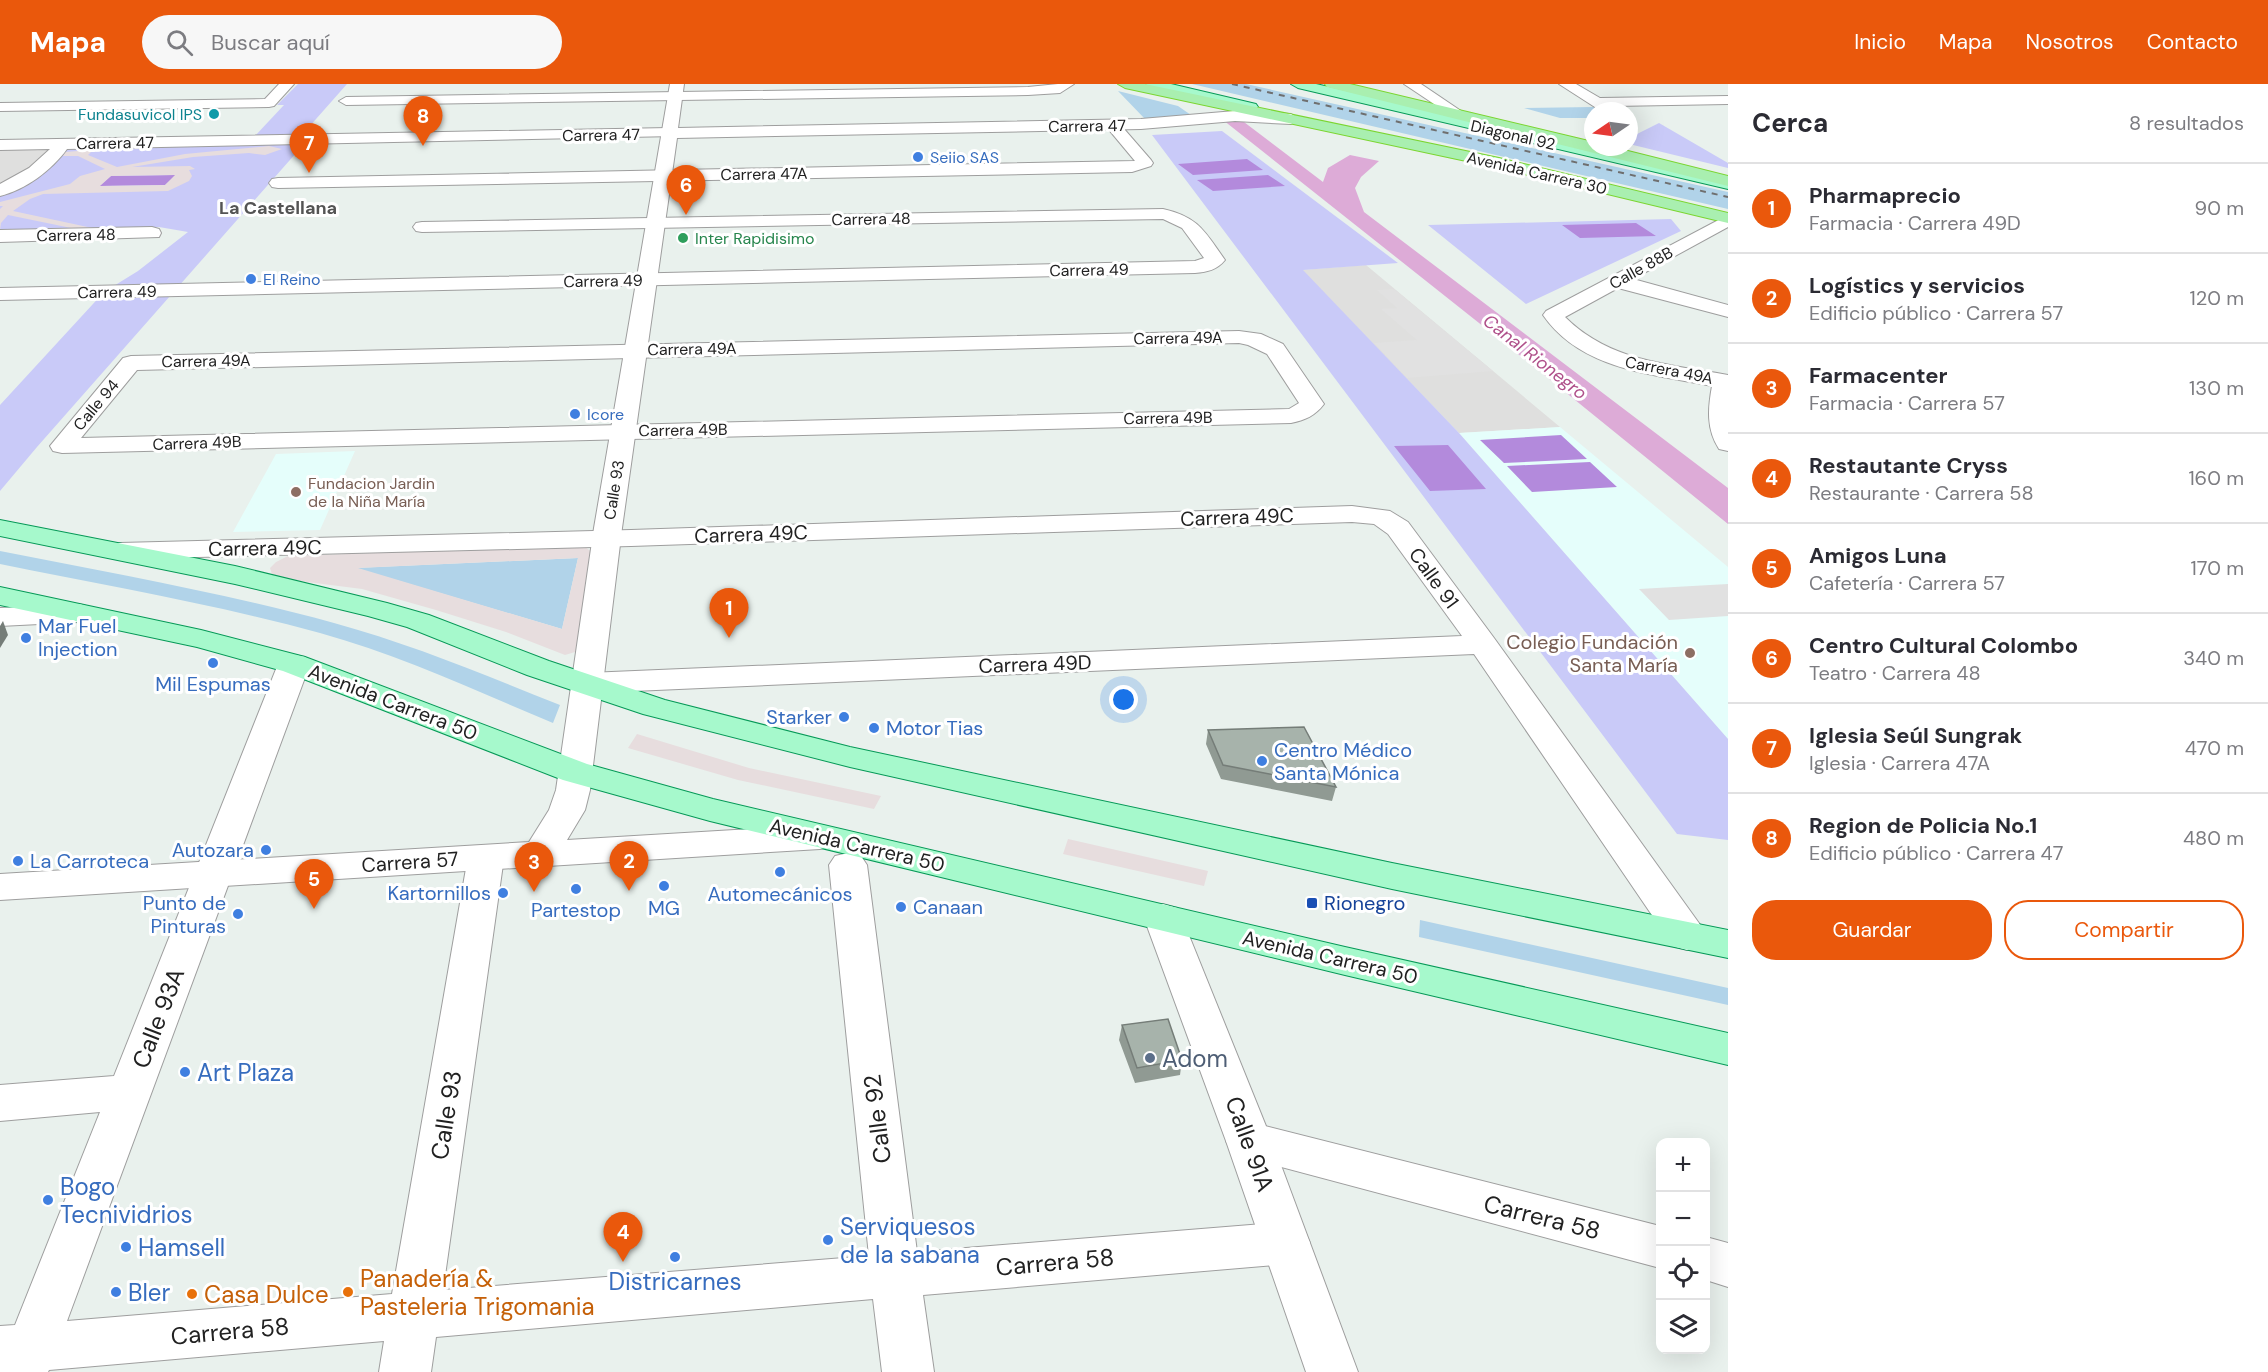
<!DOCTYPE html>
<html lang="es">
<head>
<meta charset="utf-8">
<style>
  body { margin:0; font-family:"DM Sans",sans-serif; background:#f7f7f7; color:#2b2b33 }
  .controls { position:absolute; right:18px; bottom:18px; display:grid; overflow:hidden; border-radius:12px; box-shadow:0 6px 24px #0002 }
  .controls button { width:54px; height:54px; display:grid; place-items:center; padding:0; border:0; border-bottom:2px solid #e1e1e2; background:#fff; color:#2b2b33; font:30px sans-serif }
  .compass { position:absolute; left:1584px; top:18px; width:54px; height:54px; border-radius:50%; background:#fff; box-shadow:0 6px 24px #0002; rotate:257deg }
  .you { position:absolute; left:1124px; top:616px; width:21px; height:21px; margin:-15px; border:4px solid #fff; border-radius:50%; background:#1a73e8; box-shadow:0 0 0 9px #1a73e833 }
  .badge { display:grid; place-items:center; width:39px; height:39px; border-radius:50%; background:#ea580c; color:#fff; font-size:20px; font-weight:700 }
  .pin { position:absolute; translate:-50% -50px; filter:drop-shadow(0 2px 3px #0008) }
  .pin::after { content:''; position:absolute; top:32px; width:21px; height:18px; background:inherit; clip-path:polygon(0 0,100% 0,50% 100%) }
  .list { margin:0; padding:0; list-style:none }
  h2 { display:flex; justify-content:space-between; align-items:center; height:78px; margin:0; padding:0 24px; font-size:26px }
  h2 small { font-size:20px; font-weight:400; color:#7c7c81 }
  .list li { display:grid; grid-template-columns:39px 1fr auto; gap:18px; align-items:center; box-sizing:border-box; height:90px; padding:0 24px; border-top:2px solid #e1e1e2 }
  .list b { display:block; font-size:22px; white-space:nowrap }
  .list p { margin:0; font-size:20px; white-space:nowrap; color:#7c7c81 }
  .list em { font-size:20px; font-style:normal; color:#7c7c81 }
  .actions { display:flex; gap:12px; padding:18px 24px }
  .actions a { flex:1; padding:14px 0; border:2px solid #ea580c; border-radius:24px; text-align:center; font-size:21px; color:#ea580c }
  .actions .main { background:#ea580c; color:#fff }
  .icon { flex:none; width:33px; height:33px; fill:none; stroke:currentColor; stroke-width:2; stroke-linecap:round; stroke-linejoin:round }
  .map { position:relative; flex:none; width:1728px; height:1288px; overflow:hidden }
  header { display:flex; align-items:center; gap:36px; box-sizing:border-box; height:84px; padding:0 30px; background:#ea580c; color:#fff }
  header strong { font-size:28px }
  nav { display:flex; gap:33px; margin-inline-start:auto; font-size:21px }
  .search { width:420px; height:54px; background:#f7f7f7; display:flex; align-items:center; gap:15px; box-sizing:border-box; padding:0 21px; border-radius:33px; color:#7c7c81; font-size:22px }
  main { display:flex }
  aside { flex:1; background:#fff }
  .map>svg:first-child { display:block }
  .residential { fill:#dfdfde }
  .education { fill:#e5fefb }
  .grass { fill:#b1d3e9 }
  .park { fill:#c9caf8 }
  .pitch { fill:#b38adc }
  .parking { fill:#e1e1e1 }
  .plaza { fill:#e7ddde; fill-rule:evenodd }
  .water { fill:#ddabd7 }
  .lines { fill:none; stroke-linecap:round; stroke-linejoin:round }
  .minor-casing { stroke:#9e9e9e; stroke-width:2 }
  .tertiary-casing { stroke:#9e9e9e; stroke-width:2 }
  .primary-casing { stroke:#069957; stroke-width:2 }
  .trunk-casing { stroke:#7bd530; stroke-width:2 }
  .minor { fill:#fff; fill-rule:evenodd }
  .tertiary { fill:#fff; fill-rule:evenodd }
  .primary { fill:#a6f9cc; fill-rule:evenodd }
  .trunk { fill:#a9efb0; fill-rule:evenodd }
  .rail { stroke:#6f6f6f; stroke-width:2; stroke-dasharray:6 6; stroke-linecap:butt }
  .wall { fill:#909a93 }
  .shaded-wall { fill:#757d78 }
  .building { fill:#a7b3ab; stroke:#757d78; stroke-width:1.5 }
  .culture-dot { fill:#0f9aa8; stroke:#fff; stroke-width:2 }
  .shop-dot { fill:#3f7fe0; stroke:#fff; stroke-width:2 }
  .leisure-dot { fill:#2e9e5b; stroke:#fff; stroke-width:2 }
  .education-dot { fill:#8d6e63; stroke:#fff; stroke-width:2 }
  .transit-dot { fill:#1a4fb4; stroke:#fff; stroke-width:2 }
  .service-dot { fill:#5c6f8a; stroke:#fff; stroke-width:2 }
  .food-dot { fill:#e8710a; stroke:#fff; stroke-width:2 }
  .labels { text-anchor:middle; dominant-baseline:central; stroke-width:6; stroke-linejoin:round; paint-order:stroke }
  .far-culture-label { font-size:16px; fill:#0d838f; stroke:#fff; text-anchor:end }
  .far-street-label { font-size:16px; fill:#212121; stroke:#fff }
  .far-shop-label { font-size:16px; fill:#366cbe; stroke:#fff; text-anchor:start }
  .far-leisure-label { font-size:16px; fill:#27864d; stroke:#fff; text-anchor:start }
  .far-education-label { font-size:16px; fill:#785e54; stroke:#fff; text-anchor:start }
  .far-neighbourhood-label { font-size:18px; font-weight:bold; fill:#545454; stroke:#fff }
  .far-water-label { font-size:18px; font-style:italic; fill:#af508a; stroke:#fff }
  .street-label { font-size:20px; fill:#212121; stroke:#fff }
  .shop-label { font-size:20px; fill:#366cbe; stroke:#fff; text-anchor:start }
  .education-label { font-size:20px; fill:#785e54; stroke:#fff; text-anchor:end }
  .transit-label { font-size:20px; fill:#164399; stroke:#fff; text-anchor:start }
  .near-street-label { font-size:24px; fill:#212121; stroke:#fff }
  .near-service-label { font-size:24px; fill:#4e5e75; stroke:#fff; text-anchor:start }
  .near-shop-label { font-size:24px; fill:#366cbe; stroke:#fff; text-anchor:start }
  .near-food-label { font-size:24px; fill:#c56008; stroke:#fff; text-anchor:start }
</style>
</head>
<body>
<header>
<strong>Mapa</strong>
<div class="search"><svg class="icon" aria-label="search" viewBox="0 0 24 24"><circle cx="10" cy="10" r="6"/><path d="M15 15l6 6"/></svg>Buscar aquí</div>
<nav><a>Inicio</a><a>Mapa</a><a>Nosotros</a><a>Contacto</a></nav>
</header>
<main>
<div class="map">
<svg width="1728" height="1288" viewBox="0 0 1728 1288">
  <rect width="100%" height="100%" fill="#e9f1ed"/>
  <!-- residential -->
  <path class="residential" d="M58 65 0 105V66Z
    M1366 181 1560 343 1459 349 1302 186Z"/>
  <!-- education -->
  <path class="education" d="M1560 343 1728 483V655L1459 349Z
    M355 367 320 446 233 448 276 370Z"/>
  <!-- grass -->
  <path class="grass" d="M1192 0H1246L1728 108V125Z
    M1118 7 1178 22 1191 31 1145 35Z
    M1594 23 1601 27H1593V34H1560L1524 24Z
    M0 467C112 489 224 509 334 539 411 560 485 591 560 621L553 639C476 607 400 571 320 549 215 520 107 502 0 480Z
    M578 474 562 545 355 484Z
    M1420 836 1728 904V921L1419 853Z"/>
  <!-- park -->
  <path class="park" d="M298 0H347L301 52 254 53 284 21H277Z
    M1659 39 1728 79V84L1629 60V54Z
    M1222 47 1398 179 1303 186 1459 349 1728 655V756L1677 750 1152 51Z
    M304 60 37 363 0 407V321L104 208 138 187 188 148 159 143 0 146V109L62 65Z
    M1671 135 1681 147 1526 220 1428 141Z"/>
  <!-- pitch -->
  <path class="pitch" d="M1247 75 1263 86 1193 91 1178 80Z
    M176 91 165 101 99 102 111 92Z
    M1268 91 1285 102 1213 107 1197 96Z
    M1636 139 1656 152 1580 154 1562 141Z
    M1561 351 1587 375 1504 379 1480 356Z
    M1448 361 1486 405 1430 407 1394 362Z
    M1590 378 1617 403 1532 408 1507 382Z"/>
  <!-- parking -->
  <path class="parking" d="M1394 205 1493 287 1407 294 1374 259 1417 256 1381 225 1397 224 1377 206Z
    M1728 500V532L1669 536 1639 505Z"/>
  <!-- plaza -->
  <path class="plaza" d="M269 62 282 65 265 71 249 69 193 73 132 83 190 82 195 85 189 86 192 92 189 97 168 107 43 110 30 115 13 127 97 145H76L8 131 1 139 0 146V125L3 122H0V118L70 100 80 92 105 85 78 72H63L65 68 90 66 91 68 88 71 117 83 185 70ZM175 91 165 101 100 102 111 92Z
    M575 462H584L593 469 577 564 575 568 565 571 506 548 436 526 362 505 284 495 272 490 270 484 276 478 288 472ZM578 474 562 545 358 484Z
    M637 650 749 684 881 712 874 725 738 696 628 664Z
    M1068 755 1208 787 1204 802 1063 770Z"/>
  <!-- water -->
  <path class="water" d="M1240 35 1323 98 1328 84 1350 71 1379 77 1361 93 1355 104 1364 128 1728 404V440L1527 277 1223 36Z"/>
  <g class="lines">
    <!-- minor casing -->
    <g class="minor-casing">
      <path id="minor" d="M279 0H294L274 22 269 23 0 27V19L265 15Z
        M1058 0H1074L1060 9 1028 11 346 21 339 17 346 13 1028 3Z
        M1404 0H1421L1464 29 1457 33 1452 32Z
        M1559 0H1576L1600 14 1728 12V20L1614 22 1619 27H1601Z
        M1113 36 1118 38 1151 76 1153 79 1151 82 1132 88 278 104 272 103 269 99 272 95 278 94 1135 77 1105 41Z
        M669 44 675 46 677 49 675 52 67 65C52 86 25 106 0 112V100L29 84 50 65 0 66V56Z
        M1163 125C1199 133 1205 148 1225 176 1217 186 1207 188 1195 189L0 216V204L1195 177 1204 174 1182 144 1163 135 422 148 416 147 413 143 416 139 422 138Z
        M1728 131V143L1633 195 1728 221V233L1618 204 1565 233C1610 278 1669 280 1728 291V367L1719 365C1706 345 1708 324 1712 302 1652 290 1581 286 1543 231L1546 227Z
        M152 143 159 145 161 149 159 153 0 158V146Z
        M1239 247 1261 250 1283 260 1324 320C1315 332 1305 336 1291 339L62 369 53 367 50 362 123 274 131 272ZM1239 259 1248 261 1267 270 1299 319 1289 325 81 354 137 286Z
        M1352 422 1390 427 1408 438 1494 554 1701 842 1707 852 1701 862 1687 866 1673 862 1474 570 588 609 577 606 572 599 577 592 588 589 1462 552 1388 450 1374 440 1352 438 631 462 120 475 110 473 106 467 110 461 120 459 631 446Z
        M79 520 89 523 94 529 89 535 79 538 0 542V524Z
        M294 571 305 573 310 580 67 1237 392 1210 468 773 473 764 486 761 499 764 504 773 443 1206 869 1172 829 781 835 772 848 769 861 772 867 781 917 1168 1286 1138 1303 1144 1310 1159 1303 1174 1286 1180 923 1211 934 1288H882L873 1215 436 1253 431 1288H379L384 1257 49 1286 48 1288H0V1242L15 1241 100 1028 0 1037V1001L114 992 278 580 283 573Z
        M1249 1038 1660 1142V1184L1233 1070 1226 1057 1233 1044Z
        M1706 1153 1728 1159V1203L1706 1196Z"/>
    </g>
    <!-- tertiary casing -->
    <g class="tertiary-casing">
      <path id="tertiary" d="M670 0H684L678 44 1141 35 1235 27 1291 30 1299 35 1291 40 1235 37 1141 45 677 54 622 444 590 706 585 726 567 756 820 741 833 745 838 753 833 761 820 765 0 816V790L529 758 549 726 556 706 594 444Z
        M1163 820 1177 824 1182 834 1272 1057 1358 1288H1306L1226 1057 1144 834 1149 824Z"/>
    </g>
    <!-- primary casing -->
    <g class="primary-casing">
      <path id="primary" d="M1146 0H1171L1256 20 1258 23 1251 27 1148 3Z
        M1291 0H1316L1728 95V105L1298 4Z
        M0 436 235 482 387 519 429 531 549 577 665 616 850 663 1392 779 1728 846V874L1392 805 850 683 643 630 527 591 407 543 368 532 235 500 0 452Z
        M0 503 201 546 305 573 587 680 713 715 1345 863 1728 949V981L1345 891 710 737 563 696 283 587 197 563 0 521Z"/>
    </g>
    <!-- trunk casing -->
    <g class="trunk-casing">
      <path id="trunk" d="M1118 0H1145L1499 74 1728 129V139L1499 84 1125 4Z
        M1325 0H1350L1593 58V63H1612L1728 92V102L1327 3Z"/>
    </g>
    <!-- minor -->
    <use href="#minor" class="minor"/>
    <!-- tertiary -->
    <use href="#tertiary" class="tertiary"/>
    <!-- primary -->
    <use href="#primary" class="primary"/>
    <!-- trunk -->
    <use href="#trunk" class="trunk"/>
    <!-- rail -->
    <path class="rail" d="M1232 0 1728 113"/>
  </g>
  <!-- wall -->
  <path class="wall" d="M1208 646 1336 703 1332 717 1221 695 1206 660Z
    M1122 941 1182 976 1180 991 1135 999 1119 956Z"/>
  <!-- shaded-wall -->
  <path class="shaded-wall" d="M3 537 8 551 0 564V542Z"/>
  <!-- building -->
  <path class="building" d="M1304 643 1336 703 1223 681 1208 646Z
    M1168 935 1182 976 1137 984 1122 941Z"/>
  <!-- markers -->
  <circle class="culture-dot" cx="214" cy="30" r="6"/>
  <g class="shop-dot">
    <circle cx="918" cy="73" r="6"/>
    <circle cx="251" cy="195" r="6"/>
    <circle cx="575" cy="330" r="6"/>
    <circle cx="26" cy="554" r="6"/>
    <circle cx="213" cy="579" r="6"/>
    <circle cx="844" cy="633" r="6"/>
    <circle cx="874" cy="644" r="6"/>
    <circle cx="1262" cy="677" r="6"/>
    <circle cx="266" cy="766" r="6"/>
    <circle cx="18" cy="777" r="6"/>
    <circle cx="780" cy="788" r="6"/>
    <circle cx="664" cy="802" r="6"/>
    <circle cx="576" cy="805" r="6"/>
    <circle cx="503" cy="809" r="6"/>
    <circle cx="901" cy="823" r="6"/>
    <circle cx="238" cy="830" r="6"/>
    <circle cx="185" cy="988" r="6"/>
    <circle cx="48" cy="1116" r="6"/>
    <circle cx="828" cy="1156" r="6"/>
    <circle cx="126" cy="1163" r="6"/>
    <circle cx="675" cy="1173" r="6"/>
    <circle cx="116" cy="1208" r="6"/>
  </g>
  <circle class="leisure-dot" cx="683" cy="154" r="6"/>
  <g class="education-dot">
    <circle cx="296" cy="408" r="6"/>
    <circle cx="1690" cy="569" r="6"/>
  </g>
  <rect class="transit-dot" x="1306" y="813" width="12" height="12" rx="3"/>
  <circle class="service-dot" cx="1150" cy="974" r="6"/>
  <g class="food-dot">
    <circle cx="348" cy="1208" r="6"/>
    <circle cx="192" cy="1210" r="6"/>
  </g>
  <g class="labels">
    <!-- far-culture labels -->
    <g class="far-culture-label">
      <text x="202" y="30">Fundasuvicol IPS</text>
    </g>
    <!-- far-street labels -->
    <g class="far-street-label">
      <text transform="translate(1087 42) rotate(-1)">Carrera 47</text>
      <text transform="translate(601 51) rotate(-1)">Carrera 47</text>
      <text transform="translate(1513 51) rotate(13)">Diagonal 92</text>
      <text transform="translate(115 59) rotate(-1)">Carrera 47</text>
      <text transform="translate(1537 89) rotate(13)">Avenida Carrera 30</text>
      <text transform="translate(764 90) rotate(-1)">Carrera 47A</text>
      <text transform="translate(871 135) rotate(-1)">Carrera 48</text>
      <text transform="translate(76 151) rotate(-1)">Carrera 48</text>
      <text transform="translate(1641 184) rotate(-29)">Calle 88B</text>
      <text transform="translate(1089 186) rotate(-1)">Carrera 49</text>
      <text transform="translate(603 197) rotate(-1)">Carrera 49</text>
      <text transform="translate(117 208) rotate(-1)">Carrera 49</text>
      <text transform="translate(1178 254) rotate(-1)">Carrera 49A</text>
      <text transform="translate(692 265) rotate(-1)">Carrera 49A</text>
      <text transform="translate(206 277) rotate(-1)">Carrera 49A</text>
      <text transform="translate(1669 286) rotate(11)">Carrera 49A</text>
      <text transform="translate(96 321) rotate(-50)">Calle 94</text>
      <text transform="translate(1168 334) rotate(-1)">Carrera 49B</text>
      <text transform="translate(683 346) rotate(-1)">Carrera 49B</text>
      <text transform="translate(197 359) rotate(-2)">Carrera 49B</text>
      <text transform="translate(614 406) rotate(-81)">Calle 93</text>
    </g>
    <!-- far-shop labels -->
    <g class="far-shop-label">
      <text x="930" y="73">Seiio SAS</text>
      <text x="263" y="195">El Reino</text>
      <text x="587" y="330">Icore</text>
    </g>
    <!-- far-leisure labels -->
    <g class="far-leisure-label">
      <text x="695" y="154">Inter Rapidisimo</text>
    </g>
    <!-- far-education labels -->
    <g class="far-education-label">
      <text x="308" y="399">Fundacion Jardin<tspan x="308" dy="18">de la Niña María</tspan></text>
    </g>
    <!-- far-neighbourhood labels -->
    <g class="far-neighbourhood-label">
      <text x="278" y="124">La Castellana</text>
    </g>
    <!-- far-water labels -->
    <g class="far-water-label">
      <text transform="translate(1535 273) rotate(38)">Canal Rionegro</text>
    </g>
    <!-- street labels -->
    <g class="street-label">
      <text transform="translate(1237 433) rotate(-2)">Carrera 49C</text>
      <text transform="translate(751 450) rotate(-2)">Carrera 49C</text>
      <text transform="translate(265 464) rotate(-1)">Carrera 49C</text>
      <text transform="translate(1434 494) rotate(54)">Calle 91</text>
      <text transform="translate(1035 580) rotate(-2)">Carrera 49D</text>
      <text transform="translate(393 618) rotate(21)">Avenida Carrera 50</text>
      <text transform="translate(857 761) rotate(13)">Avenida Carrera 50</text>
      <text transform="translate(410 778) rotate(-4)">Carrera 57</text>
      <text transform="translate(1330 873) rotate(13)">Avenida Carrera 50</text>
    </g>
    <!-- shop labels -->
    <g class="shop-label">
      <text x="38" y="542">Mar Fuel<tspan x="38" dy="23">Injection</tspan></text>
      <text x="213" y="600" text-anchor="middle">Mil Espumas</text>
      <text x="832" y="633" text-anchor="end">Starker</text>
      <text x="886" y="644">Motor Tias</text>
      <text x="1274" y="666">Centro Médico<tspan x="1274" dy="23">Santa Mónica</tspan></text>
      <text x="254" y="766" text-anchor="end">Autozara</text>
      <text x="30" y="777">La Carroteca</text>
      <text x="491" y="809" text-anchor="end">Kartornillos</text>
      <text x="780" y="810" text-anchor="middle">Automecánicos</text>
      <text x="226" y="819" text-anchor="end">Punto de<tspan x="226" dy="23">Pinturas</tspan></text>
      <text x="913" y="823">Canaan</text>
      <text x="664" y="824" text-anchor="middle">MG</text>
      <text x="576" y="826" text-anchor="middle">Partestop</text>
    </g>
    <!-- education labels -->
    <g class="education-label">
      <text x="1678" y="558">Colegio Fundación<tspan x="1678" dy="23">Santa María</tspan></text>
    </g>
    <!-- transit labels -->
    <g class="transit-label">
      <text x="1324" y="819">Rionegro</text>
    </g>
    <!-- near-street labels -->
    <g class="near-street-label">
      <text transform="translate(158 934) rotate(-69)">Calle 93A</text>
      <text transform="translate(446 1031) rotate(-81)">Calle 93</text>
      <text transform="translate(877 1035) rotate(-97)">Calle 92</text>
      <text transform="translate(1250 1060) rotate(70)">Calle 91A</text>
      <text transform="translate(1542 1133) rotate(14)">Carrera 58</text>
      <text transform="translate(1055 1178) rotate(-5)">Carrera 58</text>
      <text transform="translate(230 1247) rotate(-5)">Carrera 58</text>
    </g>
    <!-- near-service labels -->
    <g class="near-service-label">
      <text x="1162" y="974">Adom</text>
    </g>
    <!-- near-shop labels -->
    <g class="near-shop-label">
      <text x="197" y="988">Art Plaza</text>
      <text x="60" y="1102">Bogo<tspan x="60" dy="28">Tecnividrios</tspan></text>
      <text x="840" y="1142">Serviquesos<tspan x="840" dy="28">de la sabana</tspan></text>
      <text x="138" y="1163">Hamsell</text>
      <text x="675" y="1197" text-anchor="middle">Districarnes</text>
      <text x="128" y="1208">Bler</text>
    </g>
    <!-- near-food labels -->
    <g class="near-food-label">
      <text x="360" y="1194">Panadería &amp;<tspan x="360" dy="28">Pasteleria Trigomania</tspan></text>
      <text x="204" y="1210">Casa Dulce</text>
    </g>
  </g>
</svg>
<div class="controls">
<button>+</button>
<button>−</button>
<button><svg class="icon" aria-label="locate" viewBox="0 0 24 24"><circle cx="12" cy="12" r="6"/><path d="M12 2v4M12 18v4M2 12h4M18 12h4"/></svg></button>
<button><svg class="icon" aria-label="layers" viewBox="0 0 24 24"><path d="M12 4l9 5-9 5-9-5zM3 14l9 5 9-5"/></svg></button>
</div>
<svg class="compass" viewBox="-18 -18 36 36"><path d="M0-13l5 13h-10z" fill="#e53935"/><path d="M0 13l5-13h-10z" fill="#7c7c81"/></svg>
<div class="you"></div>
<div class="pin badge" style="left:729px;top:554px">1</div>
<div class="pin badge" style="left:629px;top:807px">2</div>
<div class="pin badge" style="left:534px;top:808px">3</div>
<div class="pin badge" style="left:623px;top:1178px">4</div>
<div class="pin badge" style="left:314px;top:825px">5</div>
<div class="pin badge" style="left:686px;top:131px">6</div>
<div class="pin badge" style="left:309px;top:89px">7</div>
<div class="pin badge" style="left:423px;top:62px">8</div>
</div>
<aside>
<h2>Cerca<small>8 resultados</small></h2>
<ul class="list">
<li><span class="badge">1</span><div><b>Pharmaprecio</b><p>Farmacia · Carrera 49D</p></div><em>90 m</em></li>
<li><span class="badge">2</span><div><b>Logístics y servicios</b><p>Edificio público · Carrera 57</p></div><em>120 m</em></li>
<li><span class="badge">3</span><div><b>Farmacenter</b><p>Farmacia · Carrera 57</p></div><em>130 m</em></li>
<li><span class="badge">4</span><div><b>Restautante Cryss</b><p>Restaurante · Carrera 58</p></div><em>160 m</em></li>
<li><span class="badge">5</span><div><b>Amigos Luna</b><p>Cafetería · Carrera 57</p></div><em>170 m</em></li>
<li><span class="badge">6</span><div><b>Centro Cultural Colombo</b><p>Teatro · Carrera 48</p></div><em>340 m</em></li>
<li><span class="badge">7</span><div><b>Iglesia Seúl Sungrak</b><p>Iglesia · Carrera 47A</p></div><em>470 m</em></li>
<li><span class="badge">8</span><div><b>Region de Policia No.1</b><p>Edificio público · Carrera 47</p></div><em>480 m</em></li>
</ul>
<div class="actions"><a class="main">Guardar</a><a>Compartir</a></div>
</aside>
</main>
</body>
</html>
